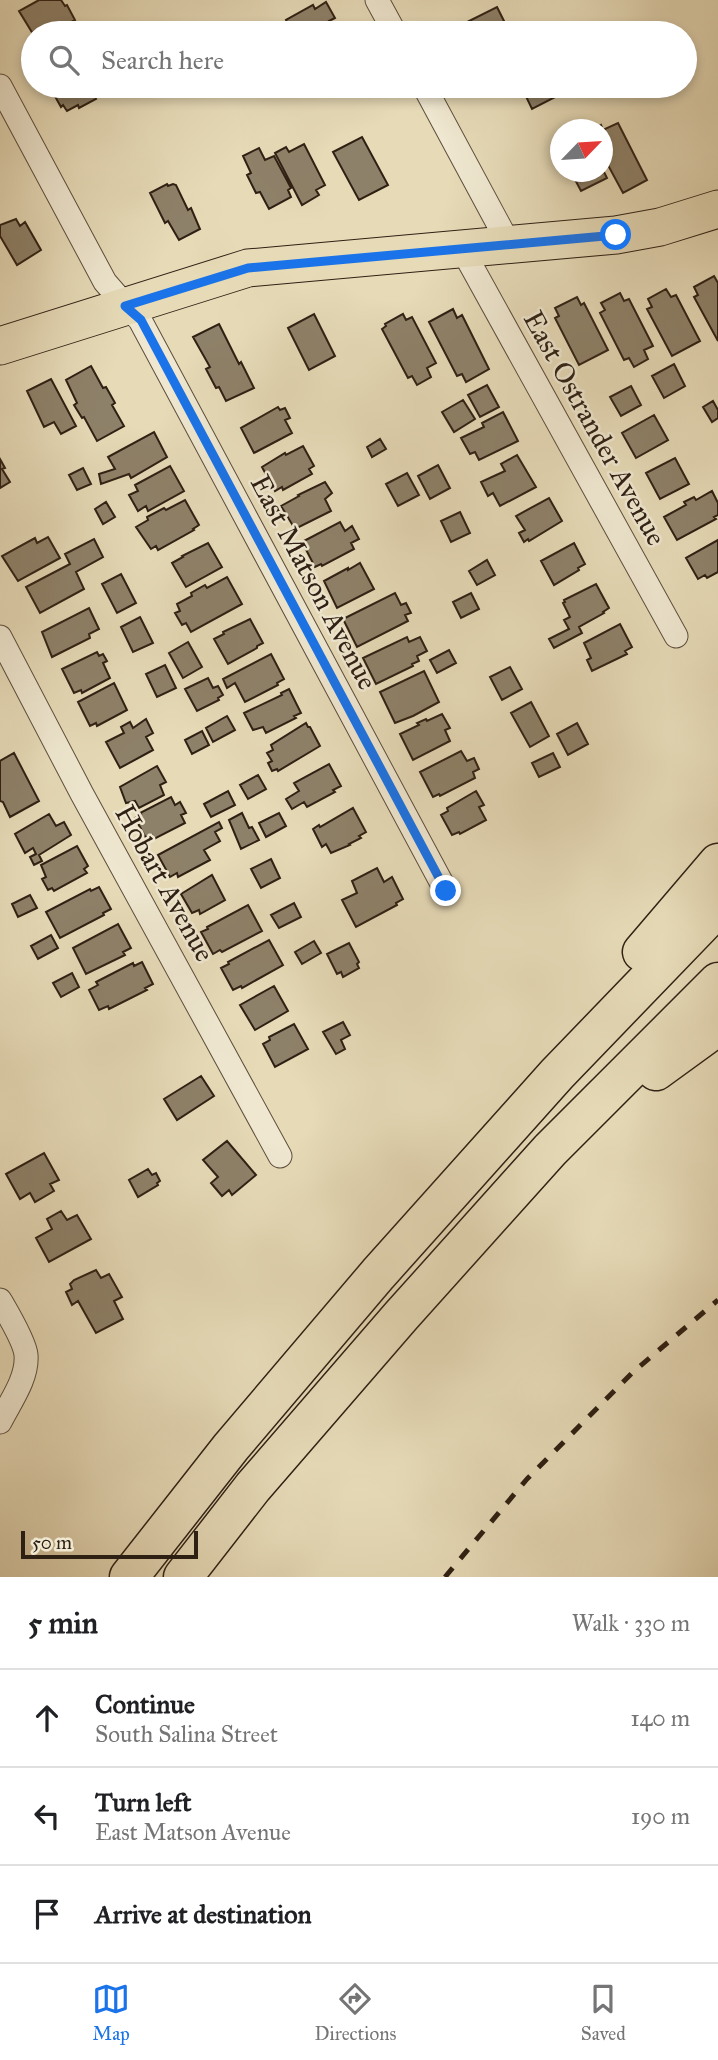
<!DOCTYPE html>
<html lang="en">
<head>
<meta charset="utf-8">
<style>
  body { margin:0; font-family:"IM FELL Great Primer",serif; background:#f6f6f6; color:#202124 }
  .compass { position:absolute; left:550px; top:119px; width:63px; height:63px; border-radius:50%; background:#fff; box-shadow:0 4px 10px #0003; rotate:65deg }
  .scale { position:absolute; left:21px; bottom:18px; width:177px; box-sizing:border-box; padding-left:7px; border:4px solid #2f2014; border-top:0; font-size:19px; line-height:24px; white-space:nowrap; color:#2f2014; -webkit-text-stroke:5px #efe7d0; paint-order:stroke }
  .stop { position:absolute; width:21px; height:21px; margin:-16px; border:5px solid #1a73e8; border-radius:50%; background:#fff }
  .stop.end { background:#1a73e8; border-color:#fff; box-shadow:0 2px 7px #0008 }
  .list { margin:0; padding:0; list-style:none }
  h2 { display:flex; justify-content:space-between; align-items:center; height:91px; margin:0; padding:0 28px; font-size:30px }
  h2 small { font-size:23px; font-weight:400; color:#757577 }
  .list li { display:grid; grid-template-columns:46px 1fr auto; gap:21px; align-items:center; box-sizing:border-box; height:98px; padding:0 28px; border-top:2px solid #e0e0e0 }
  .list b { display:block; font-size:26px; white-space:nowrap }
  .list p { margin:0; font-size:23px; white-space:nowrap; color:#757577 }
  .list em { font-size:23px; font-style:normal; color:#757577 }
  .icon { flex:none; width:38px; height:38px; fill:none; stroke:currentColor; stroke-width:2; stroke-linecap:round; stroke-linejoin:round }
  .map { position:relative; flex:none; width:718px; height:1577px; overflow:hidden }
  .search { position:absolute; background:#fff; box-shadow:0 4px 10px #0003; left:21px; right:21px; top:21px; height:77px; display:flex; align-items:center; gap:18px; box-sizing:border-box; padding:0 24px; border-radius:38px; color:#757577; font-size:26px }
  .sheet { height:385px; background:#fff }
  nav { display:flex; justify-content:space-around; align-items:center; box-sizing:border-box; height:98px; border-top:2px solid #e0e0e0; background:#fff; font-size:19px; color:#757577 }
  nav a { display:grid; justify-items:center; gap:4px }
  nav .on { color:#1a73e8 }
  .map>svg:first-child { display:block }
  .building { fill:#8e8169; stroke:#2f2014; stroke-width:2 }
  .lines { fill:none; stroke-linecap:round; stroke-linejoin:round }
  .street-casing { stroke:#5d4e3d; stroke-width:25 }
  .primary-casing { stroke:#2f2014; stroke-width:39 }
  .highway-casing { stroke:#2f2014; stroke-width:41 }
  .street { stroke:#efe7d0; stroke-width:23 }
  .primary { stroke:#e6dab7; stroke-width:37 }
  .highway { stroke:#e6dab7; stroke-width:38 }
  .rail { stroke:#2f2014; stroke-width:5; stroke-dasharray:12 12; stroke-linecap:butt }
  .route { stroke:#1a73e8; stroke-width:9 }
  .labels { text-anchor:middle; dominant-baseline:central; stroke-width:5; stroke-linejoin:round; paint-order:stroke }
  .street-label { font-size:28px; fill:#2f2014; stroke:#efe7d0 }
</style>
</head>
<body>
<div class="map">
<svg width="718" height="1577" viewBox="0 0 718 1577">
  <rect width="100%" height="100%" fill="#e6dab7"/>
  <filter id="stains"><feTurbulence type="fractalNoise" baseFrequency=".00286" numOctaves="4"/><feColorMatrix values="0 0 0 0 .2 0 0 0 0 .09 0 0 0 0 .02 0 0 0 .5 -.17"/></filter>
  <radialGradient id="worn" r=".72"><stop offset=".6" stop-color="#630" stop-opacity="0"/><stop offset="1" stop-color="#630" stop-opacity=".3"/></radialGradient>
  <!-- building -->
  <path class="building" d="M39 0H61L65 6 67 5 75 20 51 33 33 34 19 11Z
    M326 2 335 18 329 21 332 26 321 32H270L287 22 286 20 313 5 315 9Z
    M497 7 509 31 504 33H460L458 29 469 24 467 22Z
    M61 86H103L105 89 94 96 96 99 79 108 78 105 67 111 63 105 61 107 52 91Z
    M521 86H557L561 94 532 109Z
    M618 123 647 180 623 193 602 154V130H592L601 125 603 130Z
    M362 137 388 185 359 200 333 152Z
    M304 144 325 185 316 190 319 195 302 205 275 153 286 147 289 152Z
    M259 148 265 160 274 156 291 188 288 190 291 197 269 209 260 192 256 193 247 175 251 173 243 156Z
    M602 168 607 178 581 191 571 172H602Z
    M167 184 168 186 173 184 176 185 188 210 191 208 200 229 179 240 168 221 165 223 150 193Z
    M16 219 20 226 25 222 41 250 17 265 0 236V225Z
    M714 276 718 283V341L694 297 698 295 694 287Z
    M666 289 671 297 676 295 700 341 672 356 647 309 652 307 648 299Z
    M620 293 624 301 629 299 653 346 644 350 648 359 634 367 629 358 624 360 600 313 605 310 601 303Z
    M577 297 581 305 584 303 608 350 579 365 555 318 559 316 555 308Z
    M453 309 457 318 462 315 489 369 466 382 462 374 457 376 429 322Z
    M314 314 335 356 309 370 288 328Z
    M403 314 406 320 412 317 436 363 427 368 431 377 417 385 412 376 408 378 382 329 386 326 385 324Z
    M219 324 239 364 241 362 254 388 226 401 219 387 216 388 206 369 210 367 193 337Z
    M674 364 685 386 664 398 652 376Z
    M91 366 103 388 106 387 115 403 112 405 124 426 97 441 84 417 82 418 74 405 77 403 66 380Z
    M51 379 76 426 61 434 54 422 44 427 27 391Z
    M487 385 499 407 480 417 468 395Z
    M631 386 641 405 621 416 610 397Z
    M463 400 475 419 454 432 442 412Z
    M713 401 718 410V418L712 422 703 407Z
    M278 407 280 410 285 408 290 418 285 420 292 433 254 453 241 428Z
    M503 412 518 441 479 460 475 452 470 454 461 438 484 427 482 423Z
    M654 415 668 440 636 458 622 433Z
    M154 432 167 457 131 478 129 474 101 484 99 474 115 469 108 457Z
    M380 439 386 449 372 457 367 447Z
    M303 446 314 466 309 469 312 474 283 490 282 487 275 491 262 467 285 453 286 455Z
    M517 455 536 487 500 506 493 493 488 496 481 482 505 471 501 464Z
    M675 458 689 484 660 499 646 473Z
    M0 459 5 468 2 469 10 482 0 488Z
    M438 465 450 488 430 499 418 476Z
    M170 466 184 491 148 511 146 506 138 511 129 495 138 491 135 485Z
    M83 468 91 484 77 490 69 475Z
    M407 473 419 495 398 506 386 484Z
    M325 482 332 493 325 499 331 511 295 529 281 506 299 496 298 495Z
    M712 491 718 503V515L714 517 716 519 677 540 664 517 686 505 684 502 694 497 696 500Z
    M549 498 562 521 529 541 528 539 524 542 519 533 525 530 516 516Z
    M185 500 199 525 193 529 194 530 158 550 156 546 151 549 136 527 148 520 147 517 164 508 166 510Z
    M106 502 115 517 103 524 95 509Z
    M460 512 470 533 451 542 441 521Z
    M340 522 345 531 352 526 359 539 351 543 354 549 322 566 321 564 315 567 302 542Z
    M48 537 60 558 18 581 2 556 35 538 37 543Z
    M94 539 103 557 76 572 84 589 40 613 26 587 70 564 65 554Z
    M718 540V572L707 578 705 575 698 579 686 558Z
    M208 543 222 567 186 587 172 563 183 557 182 556Z
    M574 543 585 564 578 568 579 570 554 585 541 561Z
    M487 560 495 575 477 585 469 571Z
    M360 563 374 589 337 608 324 581 348 568V570Z
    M121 574 136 603 117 613 102 584Z
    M227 577 242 604 191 632 186 623 182 625 175 613 180 611 177 604 192 596 191 593 205 585 207 588Z
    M596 584 609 608 603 612 604 613 579 627 582 633 554 648 549 639 569 629 564 620 570 617 563 603 565 602 564 600Z
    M395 593 401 605 406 603 411 613 405 615 408 621 357 647 343 619Z
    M471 593 479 609 461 618 453 602Z
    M89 608 99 629 89 634 90 638 52 657 42 632Z
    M140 617 153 643 133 652 121 627Z
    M250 619 263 643 257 646V648L228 664 214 639 224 634 223 632Z
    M620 624 632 647 625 651 627 654 592 671 587 660 591 658 584 643Z
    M407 637 409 642 420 637 427 651 417 656 419 661 412 664 413 666 376 684 363 658Z
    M188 642 202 667 183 678 169 653Z
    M449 650 456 663 437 673 430 660Z
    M97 652 99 656 103 654 107 661 103 663 110 678 82 693 81 690 74 693 62 669Z
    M271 654 284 679 277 683 278 685 245 702 235 683 227 688 223 679Z
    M165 665 176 688 157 697 146 674Z
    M510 667 522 689 502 700 490 677Z
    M424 671 439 702 413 716 395 723 380 692Z
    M208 678 213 688 218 686 223 695 218 698 219 700 197 711 185 689Z
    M114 683 127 710 97 726 96 723 90 726 78 702Z
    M289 689 301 713 294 716 296 718 266 733 263 727 253 730 244 713 282 695 281 693Z
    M531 702 549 736 530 747 511 713Z
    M442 714 450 728 445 730 450 741 413 760 400 734 419 725 417 723 426 719 427 721Z
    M227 716 235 730 213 742 206 728Z
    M146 719 153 733 146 737 153 750 120 768 106 742 124 733 121 727 130 722 133 728Z
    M306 723 308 727H310L320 746 278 771 277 769 272 771 268 763 272 761 267 753 273 750 271 745Z
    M577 723 588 744 568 755 557 734Z
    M202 731 209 745 192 754 185 740Z
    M461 751 467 761 474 758 479 769 473 772 475 778 440 796 439 794 433 797 420 772Z
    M14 753 39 801 10 817 3 802 0 801V761Z
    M553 753 560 767 539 777 532 763Z
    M329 764 341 786 333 790 335 792 307 807 304 802 292 809 286 799 299 791 294 783Z
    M157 766 166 782 160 785 164 795 139 808 135 801 126 803 120 787Z
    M258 775 266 789 248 799 240 785Z
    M228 791 235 805 211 817 204 804Z
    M476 791 484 805 479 807 486 820 460 834 459 832 452 835 441 815 448 811 447 808Z
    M171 797 175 805 180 802 186 813 181 815 185 823 154 839 152 835 146 838 135 818 141 814 140 813Z
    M353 808 366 832 359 836 361 838 349 844 350 845 331 853 326 844 322 847 313 829 319 825 320 827Z
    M242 813 249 828 252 827 259 840 241 849 229 820Z
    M279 813 286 826 266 837 259 823Z
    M49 814 56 826 64 822 71 835 39 855 42 861 34 865 30 857 36 854 33 848 25 853 15 834Z
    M219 822 222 828 215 832 220 841 204 850 210 860 178 877 177 873 170 877 158 855Z
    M77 846 88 866 84 869 87 873 54 891 52 888 48 890 42 879 46 877 41 865Z
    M271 859 280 878 261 888 251 869Z
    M377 868 384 882 392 877 403 899 396 903 397 905 356 927 342 900 357 893 352 881Z
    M212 875 225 900 200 914 199 910 192 913 181 894Z
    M99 887 111 909 103 913 104 915 60 938 46 912 90 889 91 891Z
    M30 895 37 908 18 917 12 904Z
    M294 903 301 917 279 928 271 915Z
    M248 905 262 931 222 952 220 950 213 954 201 932 208 929 207 927Z
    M118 924 131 948 123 952 125 955 86 974 73 948Z
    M51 935 58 948 38 959 31 946Z
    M269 940 283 965 242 988 241 986 233 990 221 968 229 964 228 962Z
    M314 941 321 953 302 964 295 952Z
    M349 943 359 962 357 964 359 968 343 977 341 972 337 974 327 954Z
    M142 962 153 984 145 988 147 990 109 1009 108 1006 99 1010 89 990 98 985 96 982 133 963 134 966Z
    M72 973 79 987 61 997 53 983Z
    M274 986 288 1011 255 1030 240 1005Z
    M343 1022 350 1035 341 1040 345 1049 336 1054 323 1032Z
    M294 1024 308 1049 275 1067 263 1044 270 1040 269 1037Z
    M201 1076 214 1096 177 1120 164 1099Z
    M227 1141 256 1175 232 1195 229 1190 222 1196 211 1183 218 1177 203 1160Z
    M44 1153 59 1180 50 1184 54 1191 35 1202 30 1193 20 1199 6 1174Z
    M148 1169 152 1175 156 1173 160 1181 157 1183 158 1185 138 1197 129 1180Z
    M61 1211 67 1220 77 1215 91 1239 49 1262 36 1238 52 1229 47 1219Z
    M96 1270 101 1278 109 1274 122 1297 114 1301 123 1319 96 1333 78 1301 72 1305 66 1292 72 1289 70 1284 74 1280Z"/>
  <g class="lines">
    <!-- street casing -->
    <g class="street-casing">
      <path id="street" d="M377 0 395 33
        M0 86 105 282 125 305 140 320 446 891
        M424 86 509 244
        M462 249 676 636
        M0 637 82 794 280 1156
        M0 1300C7 1312 25 1342 26 1355 28 1378 10 1402 0 1422"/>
    </g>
    <!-- primary casing -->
    <g class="primary-casing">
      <path id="primary" d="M0 346 248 268 616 235 660 227 718 209"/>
    </g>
    <!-- highway casing -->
    <g class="highway-casing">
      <path id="highway" d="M642 952 718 863
        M656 1071 718 1026
        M129 1577 231 1447 378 1274 557 1074 718 907
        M183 1577 253 1487 401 1316 550 1150 718 982"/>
    </g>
    <!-- street -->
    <use href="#street" class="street"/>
    <!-- primary -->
    <use href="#primary" class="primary"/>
    <!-- highway -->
    <use href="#highway" class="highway"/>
    <!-- rail -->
    <path class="rail" d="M445 1577 527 1479 633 1372 718 1300"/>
  </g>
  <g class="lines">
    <!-- route -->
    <path class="route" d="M446 891 141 320 125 306 248 268 616 235"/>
  </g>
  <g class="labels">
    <!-- street labels -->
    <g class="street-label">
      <text transform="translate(595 428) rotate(61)">East Ostrander Avenue</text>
      <text transform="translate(314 582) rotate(62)">East Matson Avenue</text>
      <text transform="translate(165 883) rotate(61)">Hobart Avenue</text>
    </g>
  </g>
  <rect width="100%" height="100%" filter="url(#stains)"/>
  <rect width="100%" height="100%" fill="url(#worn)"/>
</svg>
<svg class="compass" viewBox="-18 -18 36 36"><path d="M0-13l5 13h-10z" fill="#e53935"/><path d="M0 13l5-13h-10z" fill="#757577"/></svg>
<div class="scale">50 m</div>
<div class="stop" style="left:616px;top:235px"></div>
<div class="stop end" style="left:446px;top:891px"></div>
<div class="search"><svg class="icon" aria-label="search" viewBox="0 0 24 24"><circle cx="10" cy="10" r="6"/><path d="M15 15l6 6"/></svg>Search here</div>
</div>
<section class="sheet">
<h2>5 min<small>Walk · 330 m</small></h2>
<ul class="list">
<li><svg class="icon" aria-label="ahead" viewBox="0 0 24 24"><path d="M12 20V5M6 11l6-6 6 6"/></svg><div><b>Continue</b><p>South Salina Street</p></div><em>140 m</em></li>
<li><svg class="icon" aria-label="left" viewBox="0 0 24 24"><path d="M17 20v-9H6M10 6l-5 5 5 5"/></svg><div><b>Turn left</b><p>East Matson Avenue</p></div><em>190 m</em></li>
<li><svg class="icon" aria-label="arrive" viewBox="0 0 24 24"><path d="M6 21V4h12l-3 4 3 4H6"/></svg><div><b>Arrive at destination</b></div></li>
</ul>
</section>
<nav>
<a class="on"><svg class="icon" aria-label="map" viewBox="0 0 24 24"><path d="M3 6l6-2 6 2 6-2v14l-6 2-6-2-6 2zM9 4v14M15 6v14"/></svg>Map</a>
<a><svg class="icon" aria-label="directions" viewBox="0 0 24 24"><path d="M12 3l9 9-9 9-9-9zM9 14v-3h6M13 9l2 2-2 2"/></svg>Directions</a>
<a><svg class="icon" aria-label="saved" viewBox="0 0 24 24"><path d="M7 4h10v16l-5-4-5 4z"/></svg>Saved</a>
</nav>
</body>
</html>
